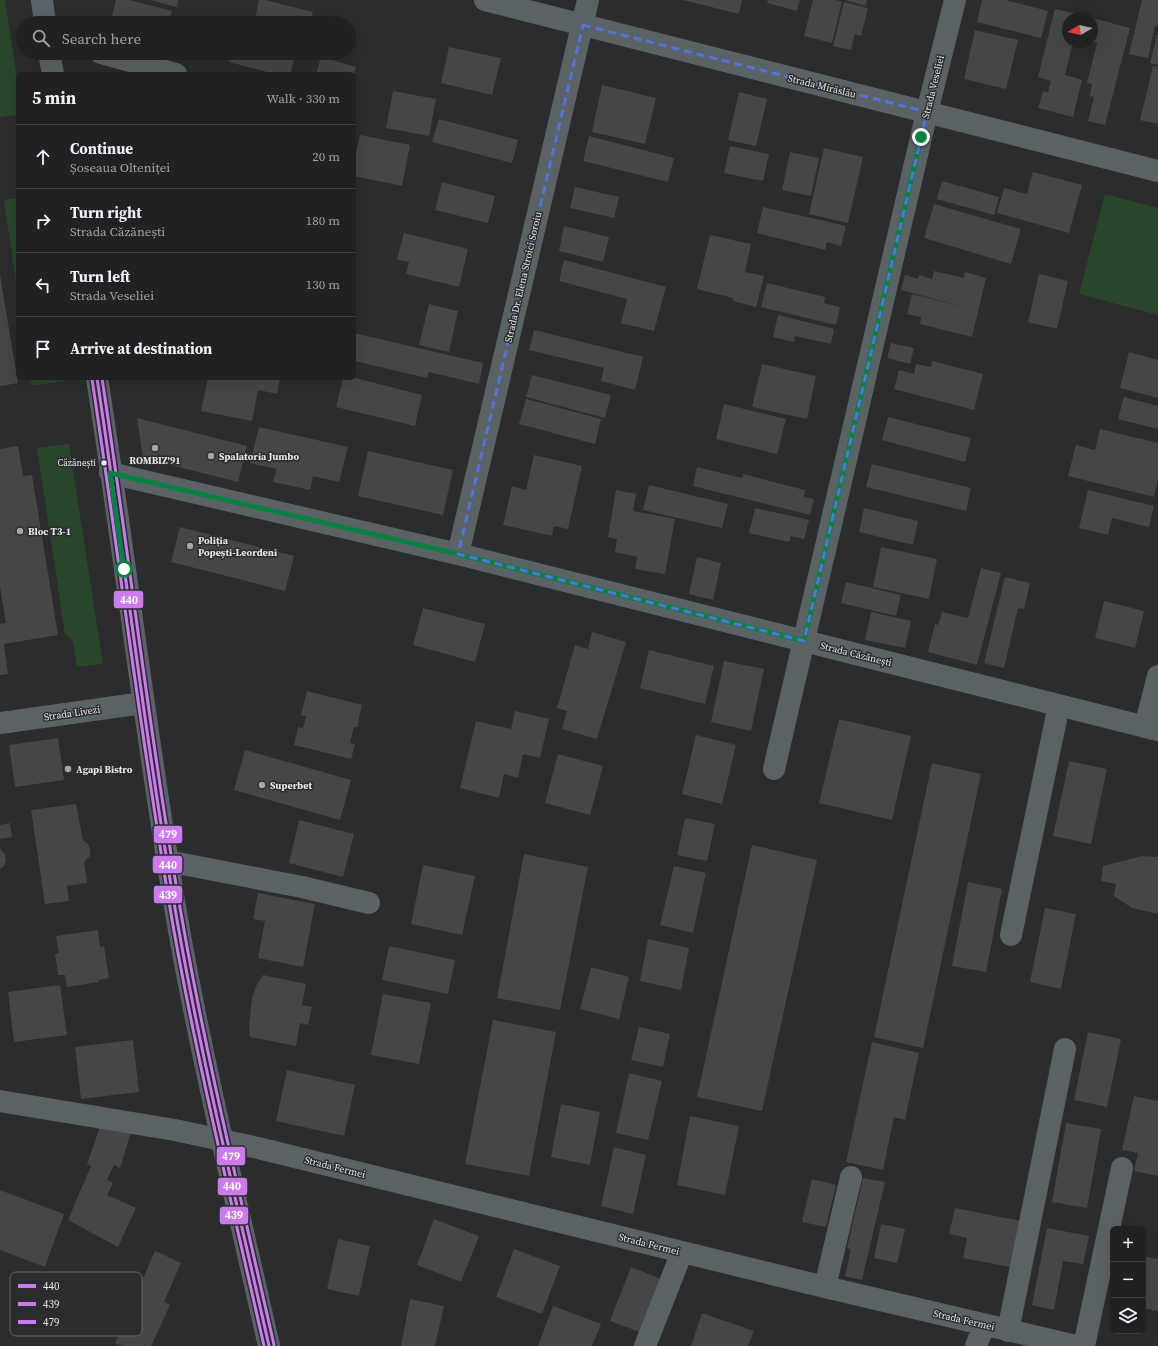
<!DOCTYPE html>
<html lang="en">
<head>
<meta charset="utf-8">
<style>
  body { margin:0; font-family:"Source Serif 4",serif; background:#2d2e2f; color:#f1f3f6 }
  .controls { position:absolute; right:12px; bottom:12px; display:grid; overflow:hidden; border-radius:6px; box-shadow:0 4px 16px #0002 }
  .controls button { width:36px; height:36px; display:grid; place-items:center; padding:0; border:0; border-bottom:1px solid #3d3e40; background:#202122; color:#f1f3f6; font:20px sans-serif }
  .compass { position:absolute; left:1062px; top:12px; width:36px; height:36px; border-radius:50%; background:#202122; box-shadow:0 4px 16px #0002; rotate:261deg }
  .stop { position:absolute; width:12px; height:12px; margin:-9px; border:3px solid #0b8043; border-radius:50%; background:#fff }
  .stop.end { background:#0b8043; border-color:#fff; box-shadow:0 1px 4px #0008 }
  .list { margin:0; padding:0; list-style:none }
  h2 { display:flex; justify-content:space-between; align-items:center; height:52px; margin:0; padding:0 16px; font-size:17px }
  h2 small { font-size:13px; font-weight:400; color:#a2a3a5 }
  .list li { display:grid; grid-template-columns:26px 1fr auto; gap:12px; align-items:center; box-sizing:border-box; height:64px; padding:0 16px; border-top:1px solid #3d3e40 }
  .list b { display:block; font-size:15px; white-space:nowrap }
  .list p { margin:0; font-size:13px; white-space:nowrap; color:#a2a3a5 }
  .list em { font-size:13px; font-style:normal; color:#a2a3a5 }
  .icon { flex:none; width:22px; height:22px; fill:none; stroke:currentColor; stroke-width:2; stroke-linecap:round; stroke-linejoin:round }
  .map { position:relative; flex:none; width:1158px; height:1346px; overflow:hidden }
  .search { position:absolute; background:#202122; box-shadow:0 4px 16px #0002; left:16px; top:16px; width:340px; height:44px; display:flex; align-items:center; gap:10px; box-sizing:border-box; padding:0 14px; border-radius:22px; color:#a2a3a5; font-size:15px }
  .panel { position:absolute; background:#202122; box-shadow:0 4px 16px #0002; left:16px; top:72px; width:340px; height:308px; border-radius:6px }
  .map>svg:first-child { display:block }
  .green { fill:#29462b }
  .building { fill:#464547 }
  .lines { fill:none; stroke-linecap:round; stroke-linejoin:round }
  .street { stroke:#5b6266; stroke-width:22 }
  .primary { stroke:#5a6367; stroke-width:22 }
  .bus-1-casing { stroke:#2a2c2e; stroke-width:6 }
  .bus-2-casing { stroke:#2a2c2e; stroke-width:6 }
  .bus-3-casing { stroke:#2a2c2e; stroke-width:6 }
  .bus-1 { stroke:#cb7bed; stroke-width:3 }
  .bus-2 { stroke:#cb7bed; stroke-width:3 }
  .bus-3 { stroke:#cb7bed; stroke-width:3 }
  .route { stroke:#0b8043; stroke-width:5 }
  .marked { fill:none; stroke:#5074dc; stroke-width:3; stroke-dasharray:8 5; stroke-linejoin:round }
  .poi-dot { fill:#a5a6a7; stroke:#2a2c2e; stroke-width:1.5 }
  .bus-dot { fill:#e7e8e9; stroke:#2a2c2e; stroke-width:1.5 }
  .labels { text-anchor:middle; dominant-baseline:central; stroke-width:3; stroke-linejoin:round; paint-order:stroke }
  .bus-label { font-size:9px; fill:#e7e8e9; stroke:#2a2c2e; text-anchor:end }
  .street-label { font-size:10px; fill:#e7e8e9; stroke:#2a2c2e }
  .poi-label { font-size:10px; font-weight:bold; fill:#e7e8e9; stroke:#2a2c2e; text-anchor:start }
  .key { fill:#2a2c2e; stroke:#636466; stroke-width:1 }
  .key-label { font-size:11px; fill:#e7e8e9 }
  .line-badge { stroke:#2a2c2e; stroke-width:1.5 }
  .badge-label { font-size:11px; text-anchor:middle; font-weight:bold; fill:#fff }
</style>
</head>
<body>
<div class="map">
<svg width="1158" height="1346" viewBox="0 0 1158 1346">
  <rect width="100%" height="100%" fill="#2b2c2d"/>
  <!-- green -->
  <path class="green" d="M0 0H5L18 85V115L0 117Z
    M1105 194 1158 208V315L1079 294Z
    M18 198V295L4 200Z
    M30 378H64V381L32 386Z
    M69 444 103 664 77 667 73 641 65 634 37 448Z"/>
  <!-- building -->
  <path class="building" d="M116 0H129L172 11 169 23H110Z
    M150 0H178L177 7Z
    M259 0H265L313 12 310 23H254Z
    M683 0H742L739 14Z
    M768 0H800L797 11 767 3Z
    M813 0H836L842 2 832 43 804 36Z
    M845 0H867L866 6Z
    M982 0H1006L1048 11 1041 38 977 22Z
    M1142 0H1158V26L1155 25 1148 58 1129 54Z
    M844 2 868 8 861 36 855 34 851 50 833 46Z
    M1055 9 1090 17 1068 18V42H1073L1065 75 1082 80 1073 117 1038 108 1043 91 1048 92 1051 81 1038 77Z
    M1092 18 1130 28 1105 125 1088 121 1094 97 1090 96 1092 84 1087 83 1097 43 1092 42Z
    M975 30 1018 40 1006 89 964 79Z
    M1157 35H1158V65L1150 63Z
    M449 47 501 58 492 95 441 83Z
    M231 53H296L290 74H275L229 62Z
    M321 57 356 67 354 74H316Z
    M1153 66 1158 67V124L1140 120Z
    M602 85 656 98 645 144 592 132Z
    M393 91 436 99 429 136 386 128Z
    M739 92 767 99 756 146 728 140Z
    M439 119 518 140 512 163 432 142Z
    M360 135 410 145 402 186 354 176V163Z
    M589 136 674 158 668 182 583 161Z
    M730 146 769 154 763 181 724 173Z
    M824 148 863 157 848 223 809 214Z
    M790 152 819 158 811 196 782 190Z
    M1033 172 1082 185 1069 233 997 213 1004 188 1027 194Z
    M942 181 999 197 994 215 937 199Z
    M442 182 495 196 488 223 435 210Z
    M575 187 619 197 614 218 570 208Z
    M934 204 1021 229 1011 264 924 238Z
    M763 207 846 226 841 246 827 242 825 250 757 233Z
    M564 226 609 237 603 262 559 251Z
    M404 233 468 249 459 287 406 274 409 262 397 259Z
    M710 235 751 244 745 272 764 276 756 307 733 301V298L697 289Z
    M564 260 666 287 654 331 621 323 627 299 559 281Z
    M934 271 964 278 965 272 986 278 972 337 920 324 921 317 907 314 912 294 965 307 901 290 905 275 918 279 919 275 932 279Z
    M1039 274 1068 281 1057 329 1028 322Z
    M0 275 18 383 0 386Z
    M767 283 825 297 824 303 840 307 836 325 761 307Z
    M429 304 458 311 449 352 419 345Z
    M778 315 834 329 831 344 795 336 794 342 773 337Z
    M534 330 643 357 635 390 601 381 604 368 529 350Z
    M354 333 483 363 479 384 429 372 427 378 354 361Z
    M891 343 914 348 910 364 887 358Z
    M1129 352 1158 360V398L1120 388Z
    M932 361 983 374 974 410 894 389 899 370 914 374 916 364 931 367Z
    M762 364 816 376 807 419 752 407Z
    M532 375 611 395 605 418 526 397Z
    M208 378H280L277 394 258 390 252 421 201 411Z
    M343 378H355L422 395 415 426 336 407Z
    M1124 397 1158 406V429L1118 419Z
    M526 399 601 419 595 444 519 424Z
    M724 404 786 419 777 454 716 439Z
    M888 417 971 438 965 462 882 440Z
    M137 418 247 446 238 482 143 458Z
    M259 427 348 447 339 482 313 476 310 490 273 482 277 469 250 463Z
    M1100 429 1158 443V479L1154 497 1068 476 1076 445 1095 450Z
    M18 446 23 476 32 475 58 635 4 644 8 674 0 675V624L6 623 0 587V449Z
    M368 451 453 470 443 515 358 496Z
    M534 455 582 466 568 529 554 526 552 536 503 525 512 486 526 490Z
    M872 464 971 488 966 511 866 487Z
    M697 467 742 478 743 474 805 490 804 497 814 499 810 515 693 486Z
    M649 485 728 504 722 528 643 510Z
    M616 490 636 494 633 511 675 519 665 574 635 569 637 557 615 552 617 539 608 537Z
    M1088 490 1154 506 1149 527 1112 518 1108 535 1079 528Z
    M755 508 809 520 804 539 791 536 789 542 749 533Z
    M864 508 918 521 913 545 859 532Z
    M180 527 294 556 285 591 171 562Z
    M881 547 937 559 929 599 873 587Z
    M697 557 721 563 713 600 689 594Z
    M981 568 1001 573 977 665 928 652 935 624 938 625 942 612 968 618Z
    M1005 577 1030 583 1024 609 1018 608 1004 668 984 663Z
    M846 582 901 595 896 616 841 603Z
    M1104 601 1144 611 1135 648 1095 638Z
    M423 608 485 624 475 662 413 645Z
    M871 612 911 621 905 648 865 640Z
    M592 632 626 642 597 739 562 729 567 711 557 708 575 645 588 649Z
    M649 650 714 666 705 704 640 688Z
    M724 661 764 669 751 731 711 722Z
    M307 691 362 705 357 727H354L350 743 355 744 351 759 294 745 298 727 303 728 306 716 301 715Z
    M515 711 549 719 540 758 523 754 518 778 504 774 499 798 460 788 476 721 511 729Z
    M839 719 911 736 892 820 819 803Z
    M696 735 736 745 722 804 682 794Z
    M58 738 64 780 15 787 9 745Z
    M245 750 351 780 340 820 234 790Z
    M558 754 603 766 590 815 545 803Z
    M1069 761 1107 769 1091 844 1053 836Z
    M932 763 981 774 923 1048 874 1037Z
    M76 804 83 840 88 844 90 849V856L84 862 87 883 67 886 69 901 45 904 31 810Z
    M685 818 715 824 707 861 677 855Z
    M299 820 354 834 343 877 289 863Z
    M10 823 12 837 0 839V825Z
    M752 845 817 860 762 1111 697 1097Z
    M0 848 5 854 6 861 4 866 0 869Z
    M524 854 588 867 560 1010 497 998Z
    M1142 856 1158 857V914L1132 908 1114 896 1116 884 1101 881 1103 866Z
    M423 865 475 876 462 935 411 924Z
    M674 866 706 873 693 933 660 925Z
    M968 882 1002 889 986 972 952 966Z
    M258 893 315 904 303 967 258 958 265 921 253 919Z
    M1045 908 1076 914 1061 989 1030 982Z
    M98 930 100 947 104 946 109 978 99 980V982L67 987 65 975H58L55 954 59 953 56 936Z
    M648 939 689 948 681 990 640 981Z
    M389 946 455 960 448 994 382 980Z
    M591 967 629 977 619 1019 580 1009Z
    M263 975 306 984 302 1005 312 1007 308 1025 300 1023 296 1046 250 1037 249 1026 252 998 257 984Z
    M60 985 67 1035 14 1042 8 992Z
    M383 994 431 1003 419 1064 371 1055Z
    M493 1020 556 1032 529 1176 465 1164Z
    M639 1027 670 1034 663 1067 631 1060Z
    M1088 1032 1121 1039 1107 1107 1074 1100Z
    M133 1040 139 1092 81 1099 75 1047Z
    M872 1042 919 1053 905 1120 894 1117 883 1170 846 1162Z
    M287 1070 355 1085 344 1136 276 1121Z
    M629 1073 662 1081 648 1140 616 1133Z
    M1134 1096 1158 1101V1176L1134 1171 1138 1153 1122 1150Z
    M561 1104 600 1112 590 1165 551 1157Z
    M690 1116 739 1126 725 1195 677 1185Z
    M1066 1123 1101 1129 1087 1208 1052 1202Z
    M101 1124 131 1132 120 1168 114 1165 107 1180 113 1183 107 1195 136 1208 118 1247 68 1220 91 1166 87 1164Z
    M614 1147 646 1155 633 1214 601 1206Z
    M863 1178 885 1182 862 1280 845 1276 851 1249 847 1248Z
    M812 1179 836 1185 826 1227 802 1222Z
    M0 1190 64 1214 45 1267 0 1250Z
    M955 1208 1020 1221 1010 1267 963 1258 967 1238 949 1234Z
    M434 1219 479 1236 461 1282 417 1265Z
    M881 1224 905 1229 897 1263 874 1258Z
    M1047 1228 1089 1236 1083 1264 1063 1261 1054 1310 1032 1305Z
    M338 1239 370 1246 359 1296 327 1289Z
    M514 1249 560 1266 542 1314 496 1297Z
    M155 1251 181 1263 164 1302 170 1305 151 1346H122L115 1343Z
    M1143 1256 1158 1259V1311L1143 1308Z
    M631 1267 661 1279 640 1332 610 1321Z
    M410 1299 444 1306 435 1346H401Z
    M553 1306 601 1324 592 1346H538Z
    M702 1313 754 1331 748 1346H691Z"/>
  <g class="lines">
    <!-- street -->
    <path class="street" d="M485 0 1158 171
      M101 53 176 74
      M110 473 458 554 1158 730
      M458 554 588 0
      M0 723 143 703
      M1145 727 1158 676
      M774 769 927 112 955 0
      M167 861 302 887 369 903
      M1011 935 1059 705
      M0 1101 175 1130 258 1148 825 1287 1076 1346
      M825 1287 851 1177
      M1008 1331 1065 1049
      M645 1346 682 1252
      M976 1346 984 1325
      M1084 1346 1122 1168"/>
    <!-- primary -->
    <path class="primary" d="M42 0 45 23
      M49 53 53 74
      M97 378C126 562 147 747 179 930 204 1070 238 1208 269 1346"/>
    <!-- bus-1 casing -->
    <g class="bus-1-casing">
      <path id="bus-1" d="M97 378C125 562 146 747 179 931 204 1070 238 1208 269 1346"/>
    </g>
    <!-- bus-2 casing -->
    <g class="bus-2-casing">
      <path id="bus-2" d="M92 379C120 563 142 748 174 931 199 1070 233 1208 264 1346"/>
    </g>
    <!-- bus-3 casing -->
    <g class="bus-3-casing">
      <path id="bus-3" d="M102 378C130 562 151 747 184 930 209 1069 243 1207 274 1345"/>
    </g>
    <!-- bus-1 -->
    <use href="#bus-1" class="bus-1"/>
    <!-- bus-2 -->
    <use href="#bus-2" class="bus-2"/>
    <!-- bus-3 -->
    <use href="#bus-3" class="bus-3"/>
  </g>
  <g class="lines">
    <!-- route -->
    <path class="route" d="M124 569 110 473 458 554 804 641 921 137"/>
  </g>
  <!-- marked area -->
  <path class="marked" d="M583 25 927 112 804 641 458 554Z"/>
  <!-- markers -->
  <g class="poi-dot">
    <circle cx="155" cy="448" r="4"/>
    <circle cx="211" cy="456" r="4"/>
    <circle cx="20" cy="531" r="4"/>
    <circle cx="190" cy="546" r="4"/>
    <circle cx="68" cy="769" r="4"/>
    <circle cx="262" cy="785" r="4"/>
  </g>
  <circle class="bus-dot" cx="104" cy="463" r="3.5"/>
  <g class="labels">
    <!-- bus labels -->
    <g class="bus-label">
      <text x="96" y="463">Căzănești</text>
    </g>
    <!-- street labels -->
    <g class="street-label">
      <text transform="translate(822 86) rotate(14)">Strada Mirăslău</text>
      <text transform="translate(933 87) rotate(-76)">Strada Veseliei</text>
      <text transform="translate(523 277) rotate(-77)">Strada Dr. Elena Stroici Soroiu</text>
      <text transform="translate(856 654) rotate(14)">Strada Căzănești</text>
      <text transform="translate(72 713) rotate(-8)">Strada Livezi</text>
      <text transform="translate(335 1167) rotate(14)">Strada Fermei</text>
      <text transform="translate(649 1244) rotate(14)">Strada Fermei</text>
      <text transform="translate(964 1320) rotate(13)">Strada Fermei</text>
    </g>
    <!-- poi labels -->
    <g class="poi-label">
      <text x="219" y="456">Spalatoria Jumbo</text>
      <text x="155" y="460" text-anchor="middle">ROMBIZ'91</text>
      <text x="28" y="531">Bloc T3-1</text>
      <text x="198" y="540">Poliția<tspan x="198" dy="12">Popești-Leordeni</tspan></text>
      <text x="76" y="769">Agapi Bistro</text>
      <text x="270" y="785">Superbet</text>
    </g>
  </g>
  <!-- legend -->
  <rect x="10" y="1272" width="132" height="64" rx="6" class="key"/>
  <rect x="18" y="1284" width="18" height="4" fill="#cb7bed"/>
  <rect x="18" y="1302" width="18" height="4" fill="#cb7bed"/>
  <rect x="18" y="1320" width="18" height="4" fill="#cb7bed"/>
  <g class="key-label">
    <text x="43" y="1290">440</text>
    <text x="43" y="1308">439</text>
    <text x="43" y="1326">479</text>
  </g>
  <g class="line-badge">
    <rect x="113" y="590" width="31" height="19" rx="4" fill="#cb7bed"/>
    <rect x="153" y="825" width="30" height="19" rx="4" fill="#cb7bed"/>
    <rect x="152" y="855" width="31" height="19" rx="4" fill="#cb7bed"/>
    <rect x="153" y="885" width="30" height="19" rx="4" fill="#cb7bed"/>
    <rect x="216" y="1146" width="30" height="20" rx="4" fill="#cb7bed"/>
    <rect x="217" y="1177" width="31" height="19" rx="4" fill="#cb7bed"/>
    <rect x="219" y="1206" width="30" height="19" rx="4" fill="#cb7bed"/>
  </g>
  <g class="badge-label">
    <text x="129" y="604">440</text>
    <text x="168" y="838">479</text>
    <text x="168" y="869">440</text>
    <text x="168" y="899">439</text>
    <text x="231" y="1160">479</text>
    <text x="232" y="1190">440</text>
    <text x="234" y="1219">439</text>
  </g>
</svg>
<div class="controls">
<button>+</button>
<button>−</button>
<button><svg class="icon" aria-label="layers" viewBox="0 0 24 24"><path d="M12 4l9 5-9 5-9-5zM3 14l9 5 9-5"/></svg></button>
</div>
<svg class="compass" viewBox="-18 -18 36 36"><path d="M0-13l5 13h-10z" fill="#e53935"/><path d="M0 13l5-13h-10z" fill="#a2a3a5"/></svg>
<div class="stop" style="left:124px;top:569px"></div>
<div class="stop end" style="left:921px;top:137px"></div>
<div class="search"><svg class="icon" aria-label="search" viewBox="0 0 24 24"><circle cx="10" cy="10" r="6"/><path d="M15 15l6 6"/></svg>Search here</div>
<section class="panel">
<h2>5 min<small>Walk · 330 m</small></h2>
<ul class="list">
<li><svg class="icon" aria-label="ahead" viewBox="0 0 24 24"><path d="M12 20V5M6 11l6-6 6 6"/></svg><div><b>Continue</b><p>Șoseaua Olteniței</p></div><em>20 m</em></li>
<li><svg class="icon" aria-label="right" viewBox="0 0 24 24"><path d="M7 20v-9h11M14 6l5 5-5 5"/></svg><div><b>Turn right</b><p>Strada Căzănești</p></div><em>180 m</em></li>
<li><svg class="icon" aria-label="left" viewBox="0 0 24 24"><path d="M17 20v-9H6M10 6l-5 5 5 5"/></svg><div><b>Turn left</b><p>Strada Veseliei</p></div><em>130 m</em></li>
<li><svg class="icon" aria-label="arrive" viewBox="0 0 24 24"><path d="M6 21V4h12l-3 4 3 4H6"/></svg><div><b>Arrive at destination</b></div></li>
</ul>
</section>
</div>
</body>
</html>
